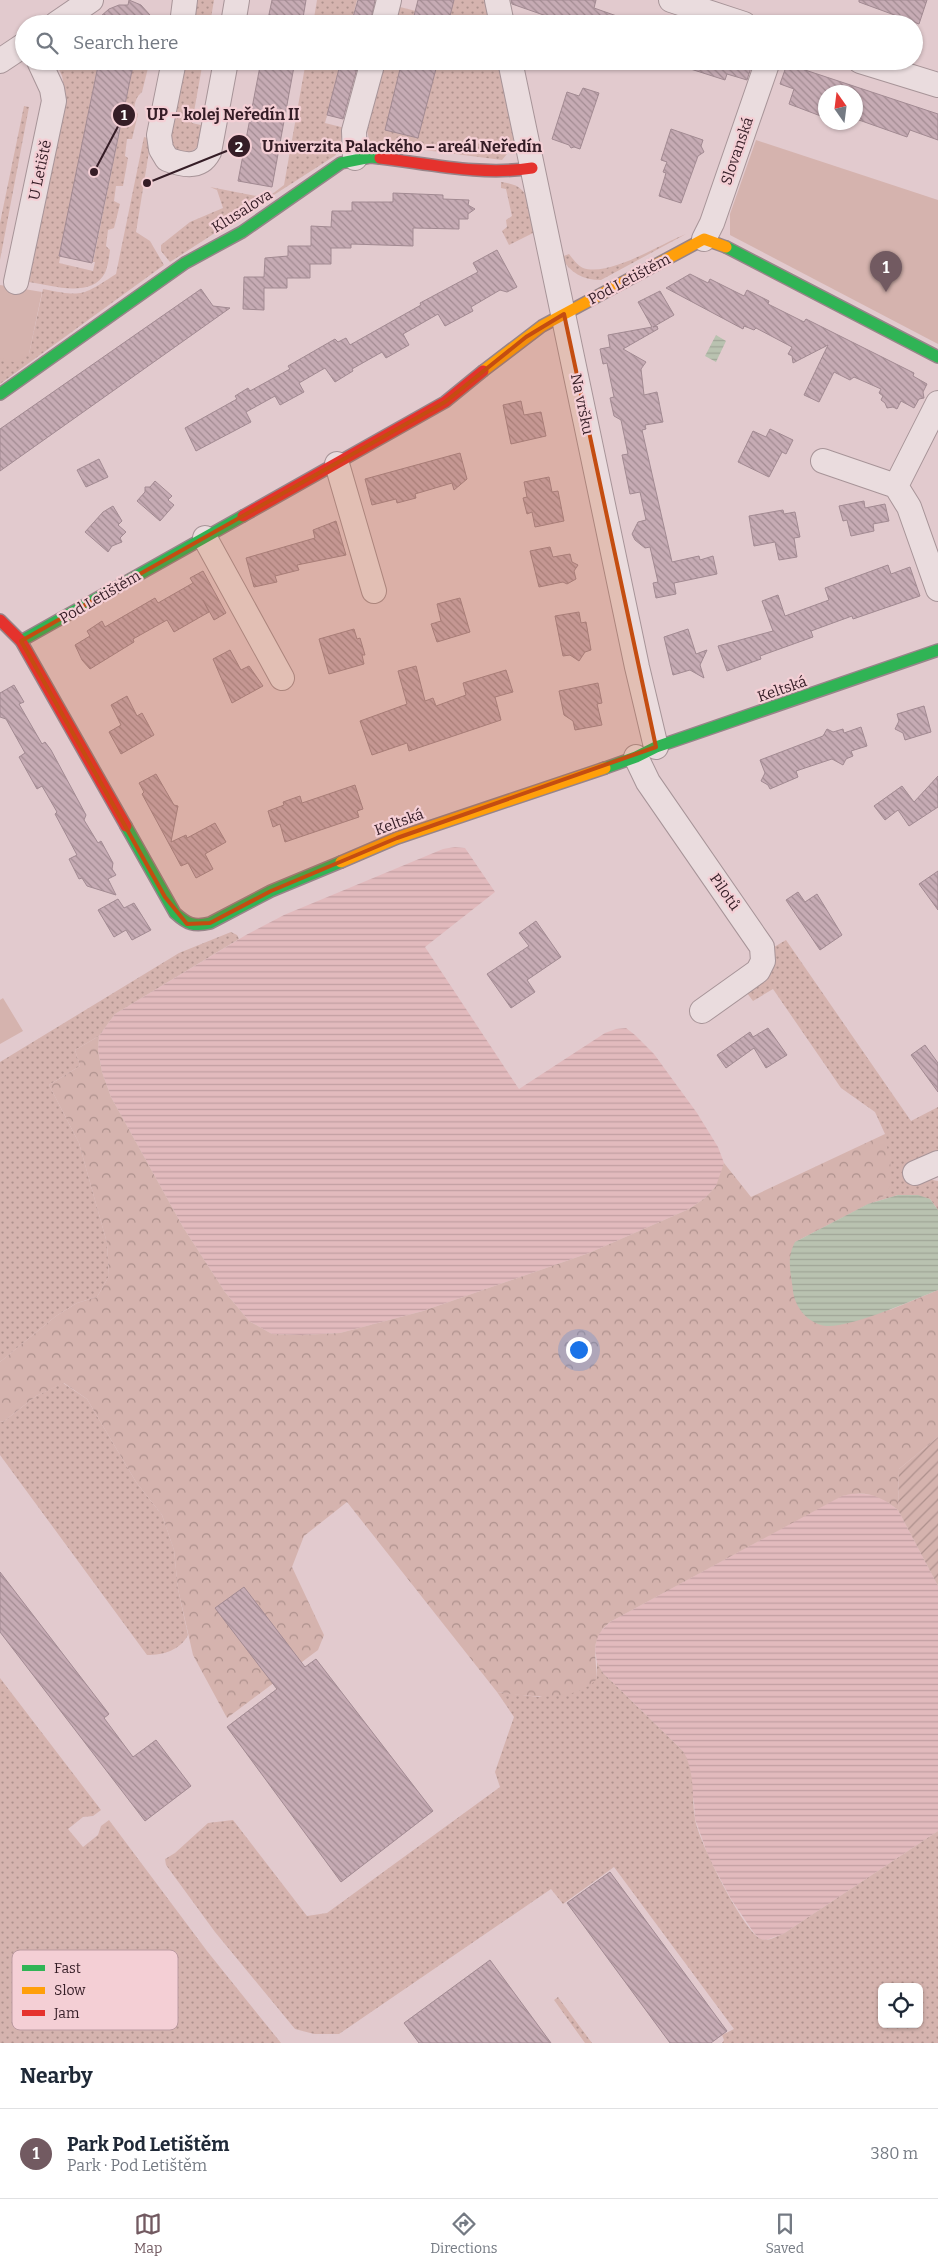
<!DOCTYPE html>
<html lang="en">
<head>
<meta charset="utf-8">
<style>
  body { margin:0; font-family:Bitter,serif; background:#f2f2f3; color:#1f2937 }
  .controls { position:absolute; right:15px; bottom:15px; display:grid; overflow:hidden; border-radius:8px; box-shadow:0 1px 4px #0004 }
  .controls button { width:45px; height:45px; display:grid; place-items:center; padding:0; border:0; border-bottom:1px solid #e0e1e3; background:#fff; color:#1f2937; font:25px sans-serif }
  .compass { position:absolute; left:818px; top:85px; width:45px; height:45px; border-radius:50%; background:#fff; box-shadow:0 1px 4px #0004; rotate:346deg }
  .you { position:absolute; left:578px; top:1349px; width:18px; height:18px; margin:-12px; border:4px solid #fff; border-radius:50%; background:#1a73e8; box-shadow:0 0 0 8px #1a73e833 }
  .badge { display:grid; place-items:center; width:32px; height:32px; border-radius:50%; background:#725a61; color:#fff; font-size:16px; font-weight:700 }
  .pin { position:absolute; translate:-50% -41px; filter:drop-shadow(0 1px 2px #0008) }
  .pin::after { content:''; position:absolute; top:26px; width:18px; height:15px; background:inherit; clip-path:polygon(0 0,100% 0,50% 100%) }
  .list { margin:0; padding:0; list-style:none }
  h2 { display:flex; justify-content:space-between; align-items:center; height:65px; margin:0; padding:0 20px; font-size:21px }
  h2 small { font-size:16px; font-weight:400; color:#747a83 }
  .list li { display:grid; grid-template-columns:32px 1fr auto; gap:15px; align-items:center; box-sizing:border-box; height:90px; padding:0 20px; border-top:1px solid #e0e1e3 }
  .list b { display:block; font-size:19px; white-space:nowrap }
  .list p { margin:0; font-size:16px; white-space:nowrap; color:#747a83 }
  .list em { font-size:16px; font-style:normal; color:#747a83 }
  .icon { flex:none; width:28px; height:28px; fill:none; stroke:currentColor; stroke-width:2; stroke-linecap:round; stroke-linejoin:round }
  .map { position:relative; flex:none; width:938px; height:2043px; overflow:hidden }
  .search { position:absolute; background:#fff; box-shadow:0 1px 4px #0004; left:15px; right:15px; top:15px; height:55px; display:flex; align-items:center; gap:12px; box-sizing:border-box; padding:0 18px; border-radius:28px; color:#747a83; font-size:19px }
  .sheet { height:155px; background:#fff }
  nav { display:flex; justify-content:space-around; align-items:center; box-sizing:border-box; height:70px; border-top:1px solid #e0e1e3; background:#fff; font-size:14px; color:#747a83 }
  nav a { display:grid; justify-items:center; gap:2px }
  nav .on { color:#725a61 }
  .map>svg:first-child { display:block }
  .farmland { fill:url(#farmland-rules) }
  .grass { fill:url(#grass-dots); fill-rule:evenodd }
  .forest { fill:url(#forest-crowns) }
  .park { fill:#d5b3ae }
  .garden { fill:url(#garden-furrows) }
  .water { fill:url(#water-rules) }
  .building { fill:url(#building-back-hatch); stroke:#a28a92 }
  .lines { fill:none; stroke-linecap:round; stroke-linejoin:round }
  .street-casing { stroke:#a79498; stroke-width:26 }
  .fast-casing { stroke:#978489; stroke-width:14 }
  .slow-casing { stroke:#978489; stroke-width:14 }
  .jam-casing { stroke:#978489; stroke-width:14 }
  .street { stroke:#eadcde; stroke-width:24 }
  .fast { stroke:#30b455; stroke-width:11 }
  .slow { stroke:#ff9f0a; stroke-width:11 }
  .jam { stroke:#e5322d; stroke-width:11 }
  .marked { fill:#c44d11; fill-opacity:0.2; stroke:#c44d11; stroke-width:4; stroke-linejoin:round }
  .labels { text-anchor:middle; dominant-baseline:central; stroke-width:4.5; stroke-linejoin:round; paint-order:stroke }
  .street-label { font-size:15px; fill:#351d26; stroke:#f4cfd5 }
  .key { fill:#f4cfd5; stroke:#bb9aa0; stroke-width:1 }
  .key-label { font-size:14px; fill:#351d26 }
  .leader { fill:none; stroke:#351d26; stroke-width:2 }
  .callout-dot { fill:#351d26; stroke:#f4cfd5; stroke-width:2 }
  .mark-label { font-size:15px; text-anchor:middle; font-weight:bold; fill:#fff }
  .callout-label { font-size:16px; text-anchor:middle; font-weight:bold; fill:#351d26; stroke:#f4cfd5; stroke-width:4.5; stroke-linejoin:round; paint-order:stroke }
</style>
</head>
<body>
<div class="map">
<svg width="938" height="2043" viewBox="0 0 938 2043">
  <defs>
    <pattern id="farmland-rules" width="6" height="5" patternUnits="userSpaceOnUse" patternTransform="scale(1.25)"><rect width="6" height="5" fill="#e2babd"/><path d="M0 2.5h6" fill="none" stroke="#c29fa2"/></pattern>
    <pattern id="grass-dots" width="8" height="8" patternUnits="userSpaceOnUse" patternTransform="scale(1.25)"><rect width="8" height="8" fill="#d5b3ae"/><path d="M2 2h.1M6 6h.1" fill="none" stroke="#ae918d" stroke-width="1.8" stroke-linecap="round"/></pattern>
    <pattern id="forest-crowns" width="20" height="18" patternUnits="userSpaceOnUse" patternTransform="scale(1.25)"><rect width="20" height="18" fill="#d5b3ae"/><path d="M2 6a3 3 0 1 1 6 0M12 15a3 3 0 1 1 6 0" fill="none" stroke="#ae918d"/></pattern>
    <pattern id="garden-furrows" width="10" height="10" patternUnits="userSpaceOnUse" patternTransform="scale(1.25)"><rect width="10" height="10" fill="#d5b3ae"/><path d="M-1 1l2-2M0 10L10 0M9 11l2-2" fill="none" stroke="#ae918d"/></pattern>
    <pattern id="water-rules" width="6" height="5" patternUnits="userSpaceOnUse" patternTransform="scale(1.25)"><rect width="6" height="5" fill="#b9c2b0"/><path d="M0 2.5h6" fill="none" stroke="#a0a697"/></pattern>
    <pattern id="building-back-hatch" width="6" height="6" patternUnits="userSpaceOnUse" patternTransform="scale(1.25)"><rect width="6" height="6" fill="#c6abb4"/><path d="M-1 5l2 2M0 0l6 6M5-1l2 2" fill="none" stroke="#a28b92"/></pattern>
  </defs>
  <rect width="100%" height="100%" fill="#e2cace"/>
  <!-- farmland -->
  <path class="farmland" d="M455 847 465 848 495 892 425 947 519 1089 605 1033 616 1029 626 1028 635 1035 654 1054 697 1113 718 1147 724 1163 722 1175 716 1186 705 1198 689 1209 589 1253 423 1311 340 1333 301 1335 272 1334 249 1321 225 1292 183 1227 111 1097 102 1072 98 1050 99 1036 115 1014 246 935 284 915 443 849Z
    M854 1493 874 1495 885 1500 898 1510 938 1586V1831L783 1934 766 1940 760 1939 754 1933 731 1899 709 1858 695 1819 694 1802 683 1751 603 1673 597 1662 595 1650 597 1635 610 1622 841 1496Z"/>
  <!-- grass -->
  <path class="grass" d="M191 0H214L210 24H189Z
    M317 0H357L351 24H313Z
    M418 0H486L491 24H395L400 7 416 11Z
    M55 61H97L98 64 59 263 93 271 95 262H93L132 71 142 63 148 68 142 92C136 97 135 102 134 110L138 114 132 139H127L125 156 128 158 123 186H116L114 201 120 204 114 228 108 230 106 246 110 250C109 257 108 266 105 273 91 299 51 285 29 282L66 96 62 76Z
    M181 61H203L192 123 205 126C200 146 194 161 171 146L170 115Z
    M306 61H341L325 123 345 128 336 155 170 262 161 251V245L190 222 223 208 217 190 210 187 267 198 284 185Z
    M402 61H498L514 141 511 149 502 160 370 143 367 131 385 64 400 68Z
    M24 106 29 107 0 260V223Z
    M144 137 151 139 136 232 150 241 164 265 0 384V358L29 354 43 289C83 297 82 296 116 274Z
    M501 182C513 184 519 185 526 195L535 232 509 245 502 231 507 227 506 220 512 216 506 189 501 188Z
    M686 234 601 280C583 280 570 273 561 257L569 254C573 259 577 265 583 268 610 277 660 244 686 234Z
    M231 932 237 935 239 939 115 1014 99 1036 75 1050 80 1066 49 1085 79 1143 107 1243 109 1276 97 1297 77 1303 56 1316 0 1362V1062L179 953Z
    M786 940 911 1121 938 1107V1176L915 1170 916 1177 938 1181V1210L930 1199 898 1195 868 1204 886 1195 885 1134 875 1112 841 1088 773 989 753 1001 744 989 769 950Z
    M63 1383 87 1399 136 1482 162 1515 174 1550 178 1589 188 1635C180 1650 164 1655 147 1655L0 1455V1421L3 1422 36 1396Z
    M597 1662 603 1673 683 1751C696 1773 691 1796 695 1819 698 1840 743 1931 761 1939 768 1942 777 1936 783 1934L938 1831V2043H722L724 2040 722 2035 734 2029 614 1867 563 1904 551 1889 339 2034H314L295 2029 215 1932 166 1865 165 1859 175 1853 208 1823 233 1820 307 1916 327 1913 500 1787 495 1772 514 1717 497 1692 539 1697 597 1679ZM882 1987H919V2024H882Z
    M0 1678 101 1810 93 1816 83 1817 68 1829 83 1847 98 1835 101 1826 109 1820 207 1951 281 2043H0Z
    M558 1997 592 2043H585L554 2000Z"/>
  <!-- forest -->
  <path class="forest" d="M99 1036 98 1050 102 1072 111 1097 183 1227 225 1292 249 1321 272 1334 301 1335 340 1333 423 1311 589 1253 689 1209 705 1198 716 1186 724 1163 751 1197 885 1134C887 1154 897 1175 886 1195L795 1242 890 1310 938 1290V1437L899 1469 898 1510C880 1495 864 1490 842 1496L610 1622C589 1639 596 1654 597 1679 572 1704 530 1696 497 1692L347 1502 304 1536 292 1567 324 1635 318 1650 227 1718 193 1655 178 1589 174 1550 162 1515 136 1482 87 1399 64 1383 36 1396 3 1422 0 1421V1362L56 1316 77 1303 97 1297 109 1276 107 1243 79 1143 49 1085 80 1066 75 1050Z"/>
  <!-- park -->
  <path class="park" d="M756 140 938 200V344L730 235V214Z
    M0 285 42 292 29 354 17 363 0 358Z
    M3 998 23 1031 0 1044V1000Z"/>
  <!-- garden -->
  <path class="garden" d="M938 1437V1586L898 1510 899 1469Z"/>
  <!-- water -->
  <path class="water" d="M716 335 726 341 716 362 705 356Z
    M898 1195H918L930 1199 938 1210V1290C915 1299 843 1332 821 1325 805 1320 795 1306 793 1291 791 1272 786 1259 795 1242L868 1204Z"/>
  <!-- building -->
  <path class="building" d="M129 0 141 5 150 15 146 17 148 24H92L109 9 119 5H128Z
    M272 0H306L302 24H267Z
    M358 0H375L370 24H351Z
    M418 0H454L448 24H412Z
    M511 0H596L594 8 631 21V24H554L555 19 512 4Z
    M859 0H927L919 24 859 2Z
    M99 61H134L92 263 59 256Z
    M261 61H295L272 187 238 181Z
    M341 61H359L343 119 327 115Z
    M402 61H438L418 138 385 130Z
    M679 61H753L747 80 727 74 725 80 678 65Z
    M787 64 938 114V140L910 130 907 137 856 119V92H826V118L789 104 794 89 780 84Z
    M583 88 599 93 580 149 574 147 571 148 569 145 552 139 567 92 579 96Z
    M671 129 703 140 701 146 704 152 698 156 681 203 659 196 666 173 663 172 667 162 661 160Z
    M393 193 443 195V199L469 200 468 205 475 209 468 214V219H459V229L413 228V246L351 244V248H331V264H310V278H287V288H264V310L243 309 244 277H264L265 258 288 256V246H311V226L331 227 332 211H352V202H393Z
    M497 250 517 287 507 292 500 290 471 307 473 311 445 326 438 314 403 334 409 345 386 358 382 352 352 369 353 371 335 382 325 368 299 383 304 392 280 405 275 396 246 412 251 422 196 451 185 428 237 399 235 396 248 388 250 391 290 369 288 366 335 339 338 342 346 338 350 345 421 305 420 303 478 272 473 263Z
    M690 274 708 283 710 279 744 296 747 290 769 301 768 304 804 322 806 319 914 373 913 376 927 384 923 392 924 398 919 399 914 408 901 401 897 409 893 407 887 408 885 403 881 400 883 396 879 393 881 389 854 377 850 380 834 372 819 402 804 395 828 345 793 363 792 356 788 354 792 347 756 328 754 330 744 326 743 329 666 288Z
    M201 289 213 306 230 308 0 471V429Z
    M660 291 674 315 653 327 657 326 658 329 623 349 646 362 641 369 644 395 657 392 663 422 645 425 646 429 642 430 672 562 699 556 700 560 713 556 717 574 674 583 676 594 656 598 653 583 658 582 650 547 645 548 635 540 632 534 638 522 646 520 640 492 630 494 622 455 628 454 621 420 614 416 610 398 614 397 607 363 603 364 600 349 610 347 608 335 652 327 638 302Z
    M521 401 524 415 541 412 546 436 511 444 503 405Z
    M770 429 793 440 786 454 782 452 769 477 738 462 753 431 766 437Z
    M460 453 467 479 454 490 452 483 415 494 416 498 397 503 396 499 372 505 365 479Z
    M99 459 108 477 86 487 77 470Z
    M549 477 552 492 558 491 564 521 535 527 532 512 527 514 523 498 527 497 524 482Z
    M155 481 172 496 168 500 174 505 160 521 137 501 145 492V487H150Z
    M864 501 865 508 885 504 889 521 873 524 874 531 851 536 847 520 843 521 839 506Z
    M113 506 122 521 118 525 126 532 120 538 122 542 112 546 108 552 85 532 103 512Z
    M783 510 784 514 795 512 800 537 794 538 797 557 779 560 775 542 754 546 749 516Z
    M336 521 346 555 297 565 299 570 275 576 277 582 254 587 246 558 315 538 313 530Z
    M550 547 553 557 570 554 572 562 578 565 574 571 576 579 567 584 563 582 539 587 530 551Z
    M888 565 891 574 910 567 920 596 853 619 852 616 811 631 813 637 760 656 761 659 727 671 718 646 773 631 762 601 778 595 785 616 829 600 825 588Z
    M203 571 226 613 214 620 203 600 209 612 174 632 167 620 133 639 134 642 90 669 82 660 75 645 90 636 87 631 102 621 105 627 155 598 158 603 193 583 190 578Z
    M460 598 470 632 437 642 431 624 441 621 437 604Z
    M579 612 581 623 586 622 591 650 585 652 579 661 570 655 563 656 555 616Z
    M354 629 357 639 360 638 365 655H362L364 664 329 674 319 639Z
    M688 629 696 654 707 650 700 665 704 678 690 670 673 675 664 637Z
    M230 650 241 670 249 666 263 686 232 703 213 659Z
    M416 666 425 701 433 698 436 706 466 695 463 683 506 670 513 692 495 697 501 720 409 751 407 743 372 755 360 721 407 704 398 671Z
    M598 683 602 703 597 704 602 725 575 730 573 721 564 715 559 691Z
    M14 685 24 702 19 704 42 744 45 742 51 750 86 815 84 820 98 843 101 841 113 863 112 869 116 875 108 879 116 895 87 886 82 878 79 879 69 859 77 855 55 814 57 812 42 786 37 789 19 757 25 753 6 719 0 717V693Z
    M127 696 137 716 142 713 154 735 121 754 109 732 121 725 111 705Z
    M924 706 931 732 905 740 903 733 895 729 899 721 897 714Z
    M861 727 867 746 851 751 853 756 846 759 843 765 832 759 796 771 798 777 770 789 768 785 761 781 765 773 760 760 823 736 827 729 833 732 843 729 844 733Z
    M156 774 174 805 178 806 171 842 186 835 187 838 215 823 226 842 205 854 213 869 196 878 188 863 181 866 142 794 144 792 139 783Z
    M938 776V807L909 826 898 810 885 820 874 806 902 786 914 802Z
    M355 785 363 809 357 811 359 817 285 842 280 824 273 827 268 811 284 805 283 802 300 796 302 803Z
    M938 871V910L919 884Z
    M798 892 805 902 817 894 842 935 820 950 786 900Z
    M118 899 124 908 134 903 151 930 132 940 126 930 114 937 98 910Z
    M536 921 561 957 527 980 535 992 511 1008 487 974 529 946 519 933Z
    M768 1028 787 1055 766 1068 754 1048 726 1068 717 1055 750 1032 753 1037Z
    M925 1045 938 1063V1092L911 1055Z
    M0 1572 109 1714 104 1718 133 1757 156 1740 191 1786 145 1821 0 1632Z
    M244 1587 305 1667 316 1659 433 1811 341 1882 227 1727 277 1689 215 1608Z
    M610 1872 727 2031 711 2043H670L567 1903Z
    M490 1960 551 2043H419L404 2023Z"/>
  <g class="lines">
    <!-- street casing -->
    <g class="street-casing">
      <path id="street" d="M497 0 502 24
        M671 0 744 24
        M56 24 91 0
        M182 24 185 0
        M233 24 237 0
        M383 24 389 0
        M0 61 24 45
        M174 61 159 135 161 149 167 159C182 165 200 169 209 152L226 61
        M510 61 637 667 656 747
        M860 61 938 85
        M355 158 354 131 373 61
        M704 239 712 223 768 61
        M16 282 54 101 52 89 39 61
        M938 403 896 486 909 507 938 589
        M823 461 896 486
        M337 464 374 591
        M205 538 282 678
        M636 757 648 782 762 947 763 961 758 971 702 1011
        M915 1173 938 1163"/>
    </g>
    <!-- fast casing -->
    <g class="fast-casing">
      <path id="fast" d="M726 247 938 357
        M0 394 185 263 242 232 341 163 371 157 380 158
        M21 641 243 516
        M605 768 636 757 656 747 938 650
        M126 826 175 913C187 924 194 927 210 923L271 891 341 862"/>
    </g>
    <!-- slow casing -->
    <g class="slow-casing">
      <path id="slow" d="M483 371 542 326 704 239 726 247
        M341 862 397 838 605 768"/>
    </g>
    <!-- jam casing -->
    <g class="jam-casing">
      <path id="jam" d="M380 158C430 164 482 176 532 168
        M243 516 445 402 483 371
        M0 620 21 641 126 826"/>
    </g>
    <!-- street -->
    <use href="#street" class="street"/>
    <!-- fast -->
    <use href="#fast" class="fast"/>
    <!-- slow -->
    <use href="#slow" class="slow"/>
    <!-- jam -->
    <use href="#jam" class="jam"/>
  </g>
  <!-- marked area -->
  <path class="marked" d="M564 314 656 747 397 838 271 891 210 923 187 924 165 897 21 641 445 402 526 337Z"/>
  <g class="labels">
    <!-- street labels -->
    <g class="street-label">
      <text transform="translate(737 151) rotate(-71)">Slovanská</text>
      <text transform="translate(40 170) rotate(-78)">U Letiště</text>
      <text transform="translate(242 211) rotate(-32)">Klusalova</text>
      <text transform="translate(629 279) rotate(-28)">Pod Letištěm</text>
      <text transform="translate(582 404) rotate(78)">Na vršku</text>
      <text transform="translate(100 597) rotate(-30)">Pod Letištěm</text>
      <text transform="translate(782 689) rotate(-19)">Keltská</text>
      <text transform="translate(399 822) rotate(-20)">Keltská</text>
      <text transform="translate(725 892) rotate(55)">Pilotů</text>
    </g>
  </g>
  <!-- legend -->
  <rect x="12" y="1950" width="166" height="80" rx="8" class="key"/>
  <rect x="22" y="1965" width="23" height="6" fill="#30b455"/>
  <rect x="22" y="1987" width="23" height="7" fill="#ff9f0a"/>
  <rect x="22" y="2010" width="23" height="6" fill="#e5322d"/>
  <g class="key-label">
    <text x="54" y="1973">Fast</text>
    <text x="54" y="1995">Slow</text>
    <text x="54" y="2018">Jam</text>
  </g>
  <!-- callouts -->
  <path class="leader" d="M94 172L124 115M147 183L239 146"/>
  <g class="callout-dot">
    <circle cx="94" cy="172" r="5"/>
    <circle cx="147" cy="183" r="5"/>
    <circle cx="124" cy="115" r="12"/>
    <circle cx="239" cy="146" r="12"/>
  </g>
  <g class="mark-label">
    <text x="124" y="120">1</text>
    <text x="239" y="152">2</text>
  </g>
  <g class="callout-label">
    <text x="223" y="120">UP – kolej Neředín II</text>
    <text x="402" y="152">Univerzita Palackého – areál Neředín</text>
  </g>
</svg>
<div class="controls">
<button><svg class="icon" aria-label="locate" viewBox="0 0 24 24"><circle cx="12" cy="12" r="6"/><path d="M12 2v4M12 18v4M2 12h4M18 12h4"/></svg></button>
</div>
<svg class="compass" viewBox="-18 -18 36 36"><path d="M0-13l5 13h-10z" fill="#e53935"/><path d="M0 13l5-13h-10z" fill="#747a83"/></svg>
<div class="you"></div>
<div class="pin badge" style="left:886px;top:292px">1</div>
<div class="search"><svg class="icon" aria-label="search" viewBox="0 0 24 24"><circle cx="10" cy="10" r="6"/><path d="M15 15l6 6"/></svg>Search here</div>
</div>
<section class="sheet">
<h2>Nearby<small></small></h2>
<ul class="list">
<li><span class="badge">1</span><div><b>Park Pod Letištěm</b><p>Park · Pod Letištěm</p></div><em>380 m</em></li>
</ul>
</section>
<nav>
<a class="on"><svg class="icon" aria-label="map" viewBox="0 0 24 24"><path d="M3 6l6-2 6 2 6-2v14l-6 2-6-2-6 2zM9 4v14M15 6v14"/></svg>Map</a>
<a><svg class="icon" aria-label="directions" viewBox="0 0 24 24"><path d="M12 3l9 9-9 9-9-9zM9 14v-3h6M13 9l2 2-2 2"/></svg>Directions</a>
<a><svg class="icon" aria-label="saved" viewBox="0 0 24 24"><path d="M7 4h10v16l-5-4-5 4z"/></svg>Saved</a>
</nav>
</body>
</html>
